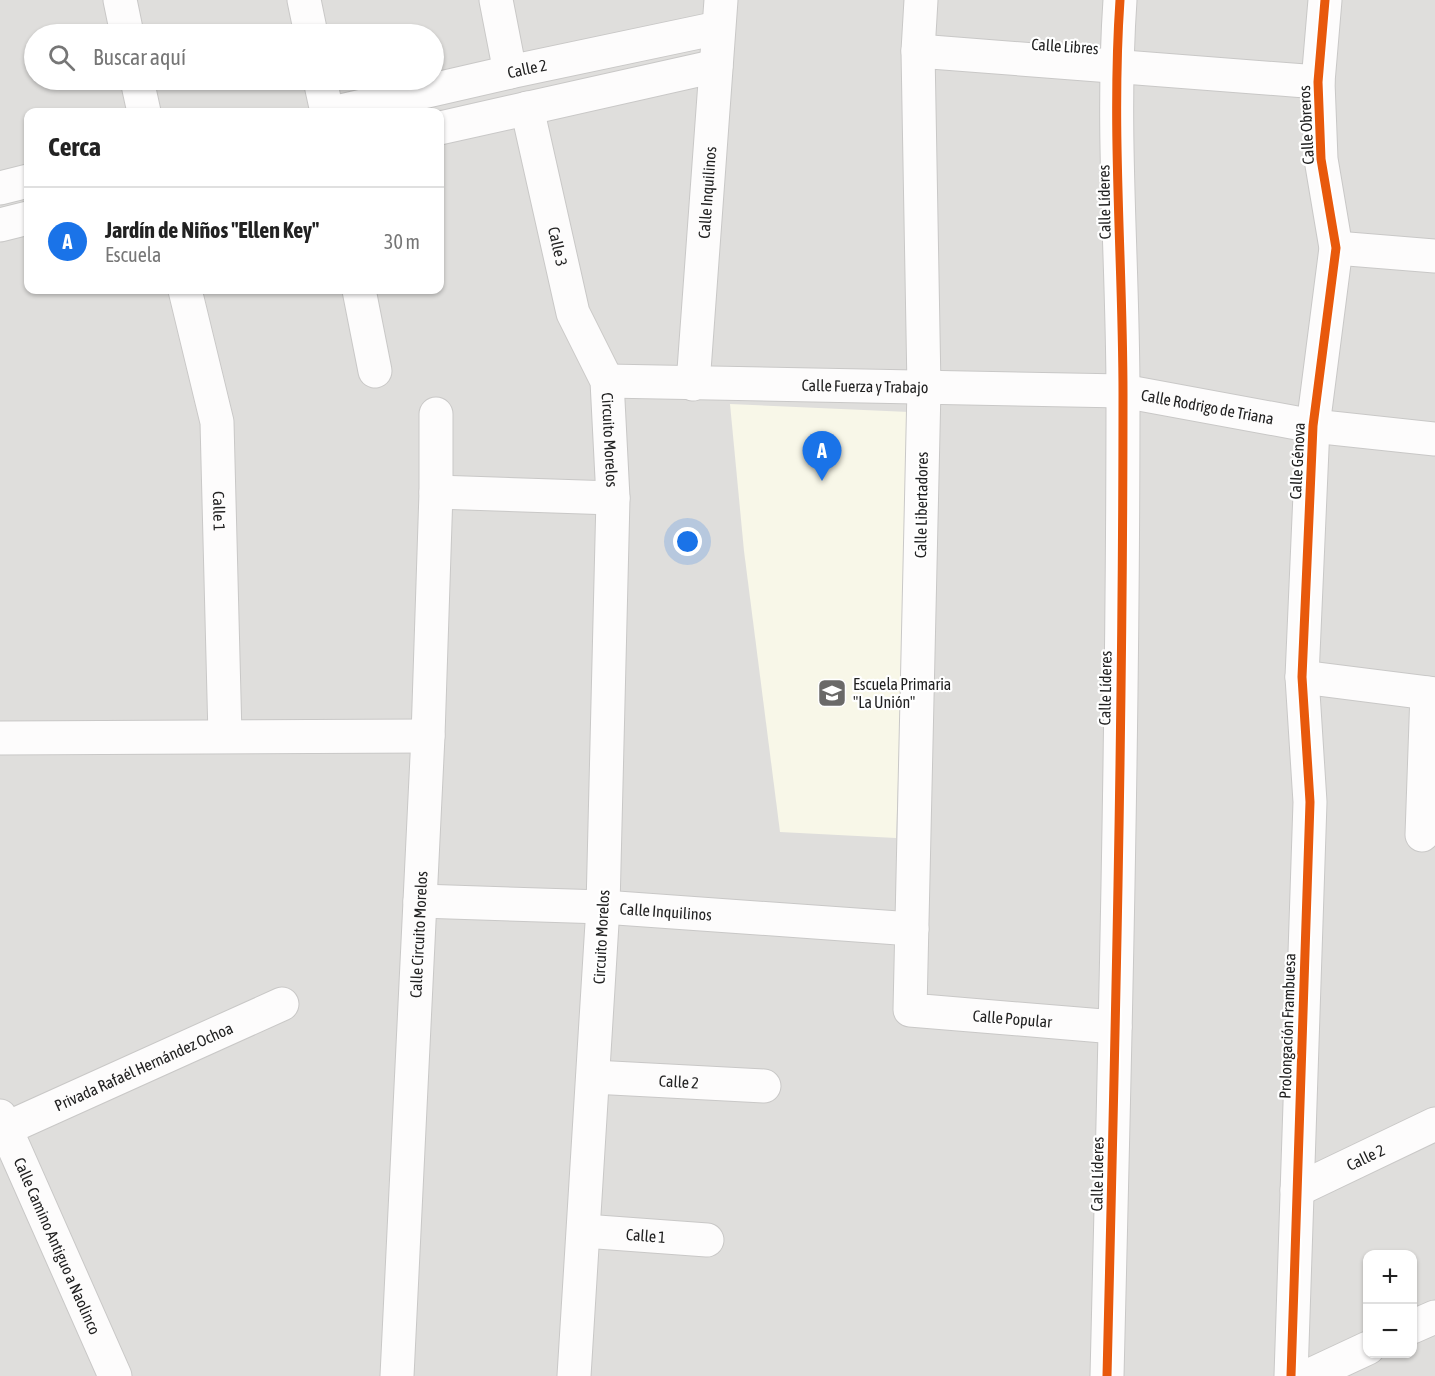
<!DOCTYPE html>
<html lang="es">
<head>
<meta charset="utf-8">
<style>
  body { margin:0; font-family:"Asap Condensed",sans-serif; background:#f2f2f2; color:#222 }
  .controls { position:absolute; right:18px; bottom:18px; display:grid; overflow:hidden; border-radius:12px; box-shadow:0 2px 4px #0004 }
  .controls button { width:54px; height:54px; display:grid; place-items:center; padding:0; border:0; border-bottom:2px solid #e0e0e0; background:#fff; color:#222; font:30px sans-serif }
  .you { position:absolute; left:688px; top:542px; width:21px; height:21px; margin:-15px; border:4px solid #fff; border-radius:50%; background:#1a73e8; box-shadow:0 0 0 9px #1a73e833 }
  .badge { display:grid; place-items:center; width:39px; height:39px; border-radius:50%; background:#1a73e8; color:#fff; font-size:20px; font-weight:700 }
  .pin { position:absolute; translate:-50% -50px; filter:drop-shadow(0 2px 3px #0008) }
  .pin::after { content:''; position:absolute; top:32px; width:21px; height:18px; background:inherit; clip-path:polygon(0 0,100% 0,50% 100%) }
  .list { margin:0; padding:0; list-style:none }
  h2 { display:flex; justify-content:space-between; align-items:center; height:78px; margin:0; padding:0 24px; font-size:26px }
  h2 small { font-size:20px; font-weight:400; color:#767676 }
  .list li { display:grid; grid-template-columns:39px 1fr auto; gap:18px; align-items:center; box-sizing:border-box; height:108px; padding:0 24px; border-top:2px solid #e0e0e0 }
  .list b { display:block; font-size:22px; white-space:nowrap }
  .list p { margin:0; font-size:20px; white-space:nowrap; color:#767676 }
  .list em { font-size:20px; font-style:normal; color:#767676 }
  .icon { flex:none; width:33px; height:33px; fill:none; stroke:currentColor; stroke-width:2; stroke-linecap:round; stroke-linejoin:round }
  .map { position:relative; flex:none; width:1435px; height:1376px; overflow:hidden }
  .search { position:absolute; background:#fff; box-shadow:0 2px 4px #0004; left:24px; top:24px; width:420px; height:66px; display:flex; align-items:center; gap:15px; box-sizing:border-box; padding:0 21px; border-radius:33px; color:#767676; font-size:22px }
  .panel { position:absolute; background:#fff; box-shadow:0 2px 4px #0004; left:24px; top:108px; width:420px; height:186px; border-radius:12px }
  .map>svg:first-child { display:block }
  .residential { fill:#dfdedc; fill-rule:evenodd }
  .education { fill:#f8f7e8 }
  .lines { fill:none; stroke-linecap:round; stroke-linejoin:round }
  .street-casing { stroke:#c9c8c7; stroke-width:35 }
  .street { stroke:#fdfcfc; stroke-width:33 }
  .cycleway-casing { stroke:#fff; stroke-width:13 }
  .cycleway { stroke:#e8590c; stroke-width:9 }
  .labels { text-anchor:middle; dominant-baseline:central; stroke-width:4.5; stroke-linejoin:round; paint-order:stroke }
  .street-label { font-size:16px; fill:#222; stroke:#fff }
  .poi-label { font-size:16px; fill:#222; stroke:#fff; text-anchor:start }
</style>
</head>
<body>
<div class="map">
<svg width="1435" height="1376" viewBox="0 0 1435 1376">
  <rect width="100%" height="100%" fill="#f0eeeb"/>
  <!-- residential -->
  <path class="residential" d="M0 0H1435V1376H0ZM34 34H434V80H34ZM28 112H440V290H28ZM1368 1254H1412V1354H1368Z"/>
  <!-- education -->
  <path class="education" d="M730 404 909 412 906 554 896 838 780 832 744 551Z"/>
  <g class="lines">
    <!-- street casing -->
    <g class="street-casing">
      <g id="street">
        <path d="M120 0 127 34"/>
        <path d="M304 0 311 34"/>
        <path d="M496 0 510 72"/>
        <path id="s1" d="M921 0 918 51 924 388 910 1010 1115 1027"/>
        <path d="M918 51 1318 82"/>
        <path d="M137 80 144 112"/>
        <path d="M320 80 327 112"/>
        <path id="s2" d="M527 108 573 313 607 381 613 498 603 907 574 1376"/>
        <path id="s3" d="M336 112 510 72 718 28"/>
        <path d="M440 128 716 66"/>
        <path d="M0 188 28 181"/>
        <path d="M0 225 28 218"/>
        <path d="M1336 248 1435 256"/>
        <path id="s4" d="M185 290 217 422 225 736"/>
        <path d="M359 290 375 371"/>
        <path id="s5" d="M607 381 1123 391 1313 426 1435 439"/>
        <path id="s6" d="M693 384 721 0"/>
        <path d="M436 492 613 498"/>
        <path d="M1302 677 1435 694"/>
        <path d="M0 738 428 736"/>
        <path d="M1422 835 1427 693"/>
        <path id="s7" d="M420 901 603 907 912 929"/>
        <path id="s8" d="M593 1077 764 1086"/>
        <path id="s9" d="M0 1116 115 1376"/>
        <path id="s10" d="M5 1129 282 1004"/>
        <path id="s11" d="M1297 1190 1435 1124"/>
        <path id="s12" d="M584 1231 707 1240"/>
        <path d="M1412 1327 1435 1317"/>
        <path id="s13" d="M397 1376 428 736 436 492V414"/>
        <path d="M1107 1376C1115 1049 1123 721 1123 394 1123 263 1111 131 1120 0"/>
        <path d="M1291 1376 1310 802 1302 677 1313 426 1336 248 1321 159 1318 82 1325 0"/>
        <path d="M1308 1376 1368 1348"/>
      </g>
    </g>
    <!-- street -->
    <use href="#street" class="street"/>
    <!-- cycleway casing -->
    <g class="cycleway-casing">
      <path id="cycleway" d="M1107 1376C1115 1049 1123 721 1123 394 1123 263 1111 131 1120 0
        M1291 1376 1310 802 1302 677 1313 426 1336 248 1321 159 1318 82 1325 0"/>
    </g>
    <!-- cycleway -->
    <use href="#cycleway" class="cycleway"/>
  </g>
  <!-- icons -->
  <defs>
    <g id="school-square" transform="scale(1.5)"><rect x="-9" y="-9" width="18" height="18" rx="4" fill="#6a6968" stroke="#fff"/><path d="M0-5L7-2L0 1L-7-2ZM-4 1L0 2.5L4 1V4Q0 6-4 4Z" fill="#fff"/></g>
  </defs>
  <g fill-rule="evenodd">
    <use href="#school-square" x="832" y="693"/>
  </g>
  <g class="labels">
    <!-- street labels -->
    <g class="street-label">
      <text transform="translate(1065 46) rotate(4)">Calle Libres</text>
      <text stroke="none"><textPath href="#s3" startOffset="196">Calle 2</textPath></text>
      <text transform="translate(1306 125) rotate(-93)">Calle Obreros</text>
      <text stroke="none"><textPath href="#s6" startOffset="192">Calle Inquilinos</textPath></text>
      <text transform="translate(1104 202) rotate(-91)">Calle Líderes</text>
      <text stroke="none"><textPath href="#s2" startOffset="142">Calle 3</textPath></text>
      <text stroke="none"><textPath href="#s5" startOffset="258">Calle Fuerza y Trabajo</textPath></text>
      <text stroke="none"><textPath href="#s5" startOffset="602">Calle Rodrigo de Triana</textPath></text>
      <text stroke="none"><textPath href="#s2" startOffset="345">Circuito Morelos</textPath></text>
      <text transform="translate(1297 461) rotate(-87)">Calle Génova</text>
      <text transform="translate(921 505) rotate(-89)">Calle Libertadores</text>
      <text stroke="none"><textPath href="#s4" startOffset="225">Calle 1</textPath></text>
      <text transform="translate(1105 688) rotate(-89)">Calle Líderes</text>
      <text stroke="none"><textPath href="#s7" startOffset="246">Calle Inquilinos</textPath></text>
      <text stroke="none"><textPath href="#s13" startOffset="442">Calle Circuito Morelos</textPath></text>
      <text transform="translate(601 937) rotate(-87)">Circuito Morelos</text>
      <text stroke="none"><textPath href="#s1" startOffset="1113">Calle Popular</textPath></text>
      <text transform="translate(1287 1026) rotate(-88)">Prolongación Frambuesa</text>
      <text stroke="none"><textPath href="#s10" startOffset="152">Privada Rafaél Hernández Ochoa</textPath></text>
      <text stroke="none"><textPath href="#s8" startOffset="86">Calle 2</textPath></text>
      <text stroke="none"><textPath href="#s11" startOffset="76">Calle 2</textPath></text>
      <text transform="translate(1097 1174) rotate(-89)">Calle Líderes</text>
      <text stroke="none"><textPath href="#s12" startOffset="62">Calle 1</textPath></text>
      <text stroke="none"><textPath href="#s9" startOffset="142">Calle Camino Antiguo a Naolinco</textPath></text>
    </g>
    <!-- poi labels -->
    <g class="poi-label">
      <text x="853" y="684">Escuela Primaria<tspan x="853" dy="18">"La Unión"</tspan></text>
    </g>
  </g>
</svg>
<div class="controls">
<button>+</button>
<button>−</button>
</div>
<div class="you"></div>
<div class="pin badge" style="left:822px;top:481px">A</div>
<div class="search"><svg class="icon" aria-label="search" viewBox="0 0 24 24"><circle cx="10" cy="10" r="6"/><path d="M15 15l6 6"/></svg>Buscar aquí</div>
<section class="panel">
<h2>Cerca<small></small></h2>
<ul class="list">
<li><span class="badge">A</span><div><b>Jardín de Niños &quot;Ellen Key&quot;</b><p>Escuela</p></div><em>30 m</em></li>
</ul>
</section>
</div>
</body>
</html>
